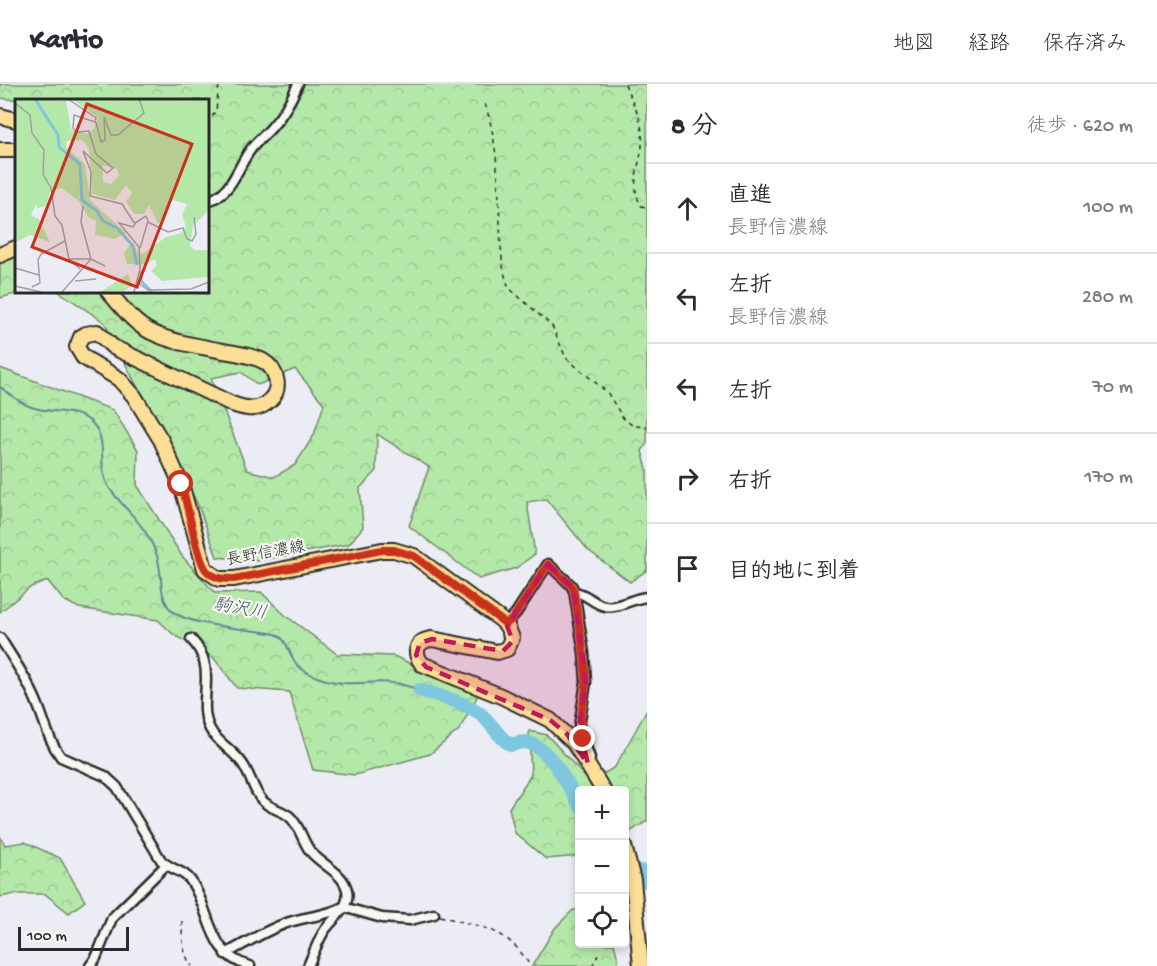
<!DOCTYPE html>
<html lang="ja">
<head>
<meta charset="utf-8">
<style>
  body { margin:0; font-family:"Gochi Hand","Klee One",sans-serif; background:#f2f2f3; color:#2b2b33 }
  .controls { position:absolute; right:18px; bottom:18px; display:grid; overflow:hidden; border-radius:6px; box-shadow:0 3px 9px #0003 }
  .controls button { width:54px; height:54px; display:grid; place-items:center; padding:0; border:0; border-bottom:2px solid #e1e1e2; background:#fff; color:#2b2b33; font:30px sans-serif }
  .scale { position:absolute; left:18px; bottom:15px; width:111px; box-sizing:border-box; padding-left:6px; border:3px solid #2b2b2b; border-top:0; font-size:16px; line-height:21px; white-space:nowrap; color:#2b2b2b; -webkit-text-stroke:4px #f6f6f2; paint-order:stroke }
  .stop { position:absolute; width:18px; height:18px; margin:-14px; border:4px solid #c8321e; border-radius:50%; background:#fff }
  .stop.end { background:#c8321e; border-color:#fff; box-shadow:0 2px 6px #0008 }
  .list { margin:0; padding:0; list-style:none }
  h2 { display:flex; justify-content:space-between; align-items:center; height:78px; margin:0; padding:0 24px; font-size:26px }
  h2 small { font-size:20px; font-weight:400; color:#7c7c81 }
  .list li { display:grid; grid-template-columns:39px 1fr auto; gap:18px; align-items:center; box-sizing:border-box; height:90px; padding:0 24px; border-top:2px solid #e1e1e2 }
  .list b { display:block; font-size:22px; white-space:nowrap }
  .list p { margin:0; font-size:20px; white-space:nowrap; color:#7c7c81 }
  .list em { font-size:20px; font-style:normal; color:#7c7c81 }
  .icon { flex:none; width:33px; height:33px; fill:none; stroke:currentColor; stroke-width:2; stroke-linecap:round; stroke-linejoin:round }
  .map { position:relative; flex:none; width:647px; height:882px; overflow:hidden }
  header { display:flex; align-items:center; gap:36px; box-sizing:border-box; height:84px; padding:0 30px; background:#fff; border-bottom:2px solid #e1e1e2 }
  header strong { font-size:28px }
  nav { display:flex; gap:33px; margin-inline-start:auto; font-size:21px }
  main { display:flex }
  aside { flex:1; background:#fff }
  .map>svg:first-child { display:block }
  .forest { fill:url(#forest-crowns); stroke:#708a6a; stroke-width:1.5; fill-rule:evenodd }
  .lines { fill:none; stroke-linecap:round; stroke-linejoin:round }
  .stream { stroke:#5d8997; stroke-width:2 }
  .river { stroke:#7ec7df; stroke-width:14 }
  .street-casing { stroke:#2b2b2b; stroke-width:13 }
  .primary-casing { stroke:#2b2b2b; stroke-width:18 }
  .path { stroke:#2b2b2b; stroke-width:1.5; stroke-dasharray:4.5 4.5; stroke-linecap:butt }
  .street { stroke:#f6f6f2; stroke-width:8 }
  .primary { stroke:#fcde96; stroke-width:14 }
  .route { stroke:#c8321e; stroke-width:8 }
  .marked { fill:#c2185b; fill-opacity:0.2; stroke:#c2185b; stroke-width:4.5; stroke-dasharray:12 8; stroke-linejoin:round }
  .labels { text-anchor:middle; dominant-baseline:central; stroke-width:4.5; stroke-linejoin:round; paint-order:stroke }
  .street-label { font-size:16px; fill:#2b2b2b; stroke:#f6f6f2 }
  .water-label { font-size:18px; font-style:italic; fill:#445a61; stroke:#f6f6f2 }
  .inset-river { fill:none; stroke:#7ec7df; stroke-width:3 }
  .inset-road { fill:none; stroke:#9f9fa4; stroke-width:1.5 }
  .view { fill:#c8321e; fill-opacity:0.15; stroke:#c8321e; stroke-width:3 }
  .inset-edge { fill:none; stroke:#2b2b2b; stroke-width:3 }
</style>
</head>
<body>
<header>
<strong>Kartio</strong>
<nav><a>地図</a><a>経路</a><a>保存済み</a></nav>
</header>
<main>
<div class="map">
<svg width="647" height="882" viewBox="0 0 647 882">
  <defs>
    <pattern id="forest-crowns" width="20" height="18" patternUnits="userSpaceOnUse" patternTransform="scale(1.5)"><rect width="20" height="18" fill="#b4e8a9"/><path d="M2 6a3 3 0 1 1 6 0M12 15a3 3 0 1 1 6 0" fill="none" stroke="#9bc792"/></pattern>
  </defs>
  <rect width="100%" height="100%" fill="#ecedf4"/>
  <filter id="ink" filterUnits="userSpaceOnUse"><feTurbulence type="fractalNoise" baseFrequency=".0167" numOctaves="2"/><feDisplacementMap in="SourceGraphic" scale="12" xChannelSelector="R" yChannelSelector="G"/><feConvolveMatrix kernelMatrix="1 2 1 2 8 2 1 2 1" color-interpolation-filters="sRGB"/></filter>
  <g filter="url(#ink)">
    <!-- forest -->
    <path class="forest" d="M0 0H647V359L642 367 647 385V486L630 498 588 466 546 415 527 418 535 470 516 484 479 495 409 442 429 383 377 350 376 388 360 404 363 443 349 460 256 477 217 473 198 421 104 238 58 207H207V16H19L0 14ZM295 285 324 320 314 351 295 381 274 393 247 386 211 294 241 288 258 301Z
      M16 170V207H26L0 214V175Z
      M0 284 113 326 138 366 137 401 182 472 215 509 261 508 285 531 337 570 394 572 478 611 459 646 430 670 355 691 313 686 289 608 237 604 213 573 174 551 158 536 79 524 63 516 48 497 31 503 0 528Z
      M647 626V737L625 751 624 706H580L579 772 546 775 515 749 509 724 531 691 529 647 547 651 590 698 615 683Z
      M0 752 5 761 25 758 60 774 85 817 69 829 45 810H15L0 813Z
      M573 826H579L580 860H614L619 879 617 882H532L555 844Z"/>
    <g class="lines">
      <!-- stream -->
      <path class="stream" d="M0 303C10 310 20 319 31 323 50 330 76 324 91 338 110 356 96 381 108 402 120 421 140 435 150 456 154 463 158 473 159 481 162 495 160 514 170 525 184 542 252 545 275 550 288 554 289 573 298 582 305 589 316 593 326 596 349 603 371 596 393 599 402 600 411 603 420 606"/>
      <!-- river -->
      <path class="river" d="M420 606C438 612 462 617 478 628 491 637 497 653 511 661 515 660 520 658 525 658 549 661 569 703 580 722
        M624 784 645 788 647 797"/>
      <!-- street casing -->
      <g class="street-casing">
        <path id="street" d="M207 117C233 110 237 83 251 65 257 57 265 51 271 44 283 31 291 17 298 0
          M574 508C587 509 593 520 605 522 618 525 632 514 647 513
          M506 540 516 529 548 480 571 501 574 507 584 569 586 598 579 643 590 674 589 679
          M0 554C12 573 25 592 34 612 44 633 47 655 61 673L105 692 117 703 161 776C170 786 184 786 191 797 212 828 207 871 250 882
          M191 555C222 587 192 621 213 650 222 661 234 668 242 679 250 690 253 705 261 715 269 725 280 725 289 732 299 740 302 756 310 767 321 781 343 788 347 806 351 825 331 835 323 849 317 859 313 871 308 882
          M225 870C245 860 264 847 284 840 304 832 325 833 343 823L382 834 410 836 434 830
          M90 882 96 874 112 834 166 781"/>
      </g>
      <!-- primary casing -->
      <g class="primary-casing">
        <path id="primary" d="M0 32 16 36
          M0 66H16
          M0 171 16 164
          M108 207C121 222 134 240 151 248 173 259 199 262 223 267 236 269 251 271 263 277 277 285 282 305 270 316 258 328 246 325 232 320L113 263 97 248 86 250 81 253 77 263 83 273 119 295 134 312 161 356 181 400 205 485 219 495H234L382 466H394L414 472 500 535 507 542 512 554 507 565 497 568 432 555C416 557 413 568 422 580L501 612 550 636 574 659 603 706
          M624 762 633 796 641 882"/>
      </g>
      <!-- path -->
      <path class="path" d="M625 0C631 16 641 32 642 49 645 76 627 95 641 122L647 123
        M485 20C498 58 498 99 500 140 501 160 501 185 509 204L552 242 566 274 607 308 623 334 632 341 647 344
        M207 40 216 27 219 0
        M440 832C481 844 507 842 530 882
        M182 837C182 852 182 870 192 882
        M592 882 598 871"/>
      <!-- street -->
      <use href="#street" class="street"/>
      <!-- primary -->
      <use href="#primary" class="primary"/>
    </g>
  </g>
  <g class="lines" filter="url(#ink)">
    <!-- route -->
    <path class="route" d="M181 400C188 419 197 477 207 487 215 495 223 495 234 495L382 466H394L414 472 506 540 512 535 548 480 571 501 574 507C578 537 586 568 586 600 585 620 577 633 583 655"/>
  </g>
  <!-- marked area -->
  <path class="marked" d="M548 480 573 503 586 598 579 643 588 680 567 650 550 636 426 583 416 571 420 559 432 555 503 567 513 557 507 542Z"/>
  <g class="labels">
    <!-- street labels -->
    <g class="street-label">
      <text transform="translate(266 471) rotate(-10)">長野信濃線</text>
    </g>
    <!-- water labels -->
    <g class="water-label">
      <text transform="translate(240 526) rotate(10)">駒沢川</text>
    </g>
  </g>
  <!-- overview -->
  <g transform="translate(15 15)">
    <rect width="194" height="194" fill="#ecedf4"/>
    <path d="M0 0 51 2 56 30 71 35 78 31 83 19 57 0H193V112L178 127 175 146 179 151H193L194 178 147 182 136 172 142 166 140 160 130 165H112L109 154 117 143 124 155 129 154 151 138 166 134 171 127 167 116 172 105 158 101 153 104 152 115 143 125 134 106 129 115H119L111 102 117 94 111 86 100 101 77 95 74 50 67 41 52 42 51 48 70 65 75 101 111 134 100 140 80 136 81 122 73 118 64 102 46 89 35 93 31 107 23 109 21 105 16 116 24 120 35 143 15 136 0 144ZM88 66 102 70 104 77 96 85 88 83ZM113 175 117 186 109 193H85Z" fill="#b4e8a9" fill-rule="evenodd"/>
    <path class="inset-river" d="M20 0 43 36 44 48 65 65 67 101 82 112 88 122 102 129M102 129 118 147 122 166M126 172V182L137 193"/>
    <path class="inset-road" d="M53 0 81 19 80 23 59 16 58 29 62 33 74 32 81 55 98 69 92 74 68 52 76 73 75 97 107 105 120 125 118 128 104 124 124 148 125 170 119 193M0 4 15 16 17 34 29 51 28 75 36 89 40 117 47 126 54 160 65 170M81 23 86 43 90 41 89 18 96 36H103L129 14 124 0M68 107 66 123 76 160M133 123 153 133 168 129 172 140 177 142 181 135 179 118M120 124 131 117 133 122 125 149M54 160H76L90 167M0 169 24 176M60 182 81 180M122 183 133 191 176 190 194 183M0 187 26 193M17 188 25 184 23 161 26 155 50 142M47 193 76 160"/>
    <path class="view" d="M72 5 177 45 122 188 17 148Z"/>
    <rect width="194" height="194" class="inset-edge"/>
  </g>
</svg>
<div class="controls">
<button>+</button>
<button>−</button>
<button><svg class="icon" aria-label="locate" viewBox="0 0 24 24"><circle cx="12" cy="12" r="6"/><path d="M12 2v4M12 18v4M2 12h4M18 12h4"/></svg></button>
</div>
<div class="scale">100 m</div>
<div class="stop" style="left:181px;top:400px"></div>
<div class="stop end" style="left:583px;top:655px"></div>
</div>
<aside>
<h2>8 分<small>徒歩 · 620 m</small></h2>
<ul class="list">
<li><svg class="icon" aria-label="ahead" viewBox="0 0 24 24"><path d="M12 20V5M6 11l6-6 6 6"/></svg><div><b>直進</b><p>長野信濃線</p></div><em>100 m</em></li>
<li><svg class="icon" aria-label="left" viewBox="0 0 24 24"><path d="M17 20v-9H6M10 6l-5 5 5 5"/></svg><div><b>左折</b><p>長野信濃線</p></div><em>280 m</em></li>
<li><svg class="icon" aria-label="left" viewBox="0 0 24 24"><path d="M17 20v-9H6M10 6l-5 5 5 5"/></svg><div><b>左折</b></div><em>70 m</em></li>
<li><svg class="icon" aria-label="right" viewBox="0 0 24 24"><path d="M7 20v-9h11M14 6l5 5-5 5"/></svg><div><b>右折</b></div><em>170 m</em></li>
<li><svg class="icon" aria-label="arrive" viewBox="0 0 24 24"><path d="M6 21V4h12l-3 4 3 4H6"/></svg><div><b>目的地に到着</b></div></li>
</ul>
</aside>
</main>
</body>
</html>
